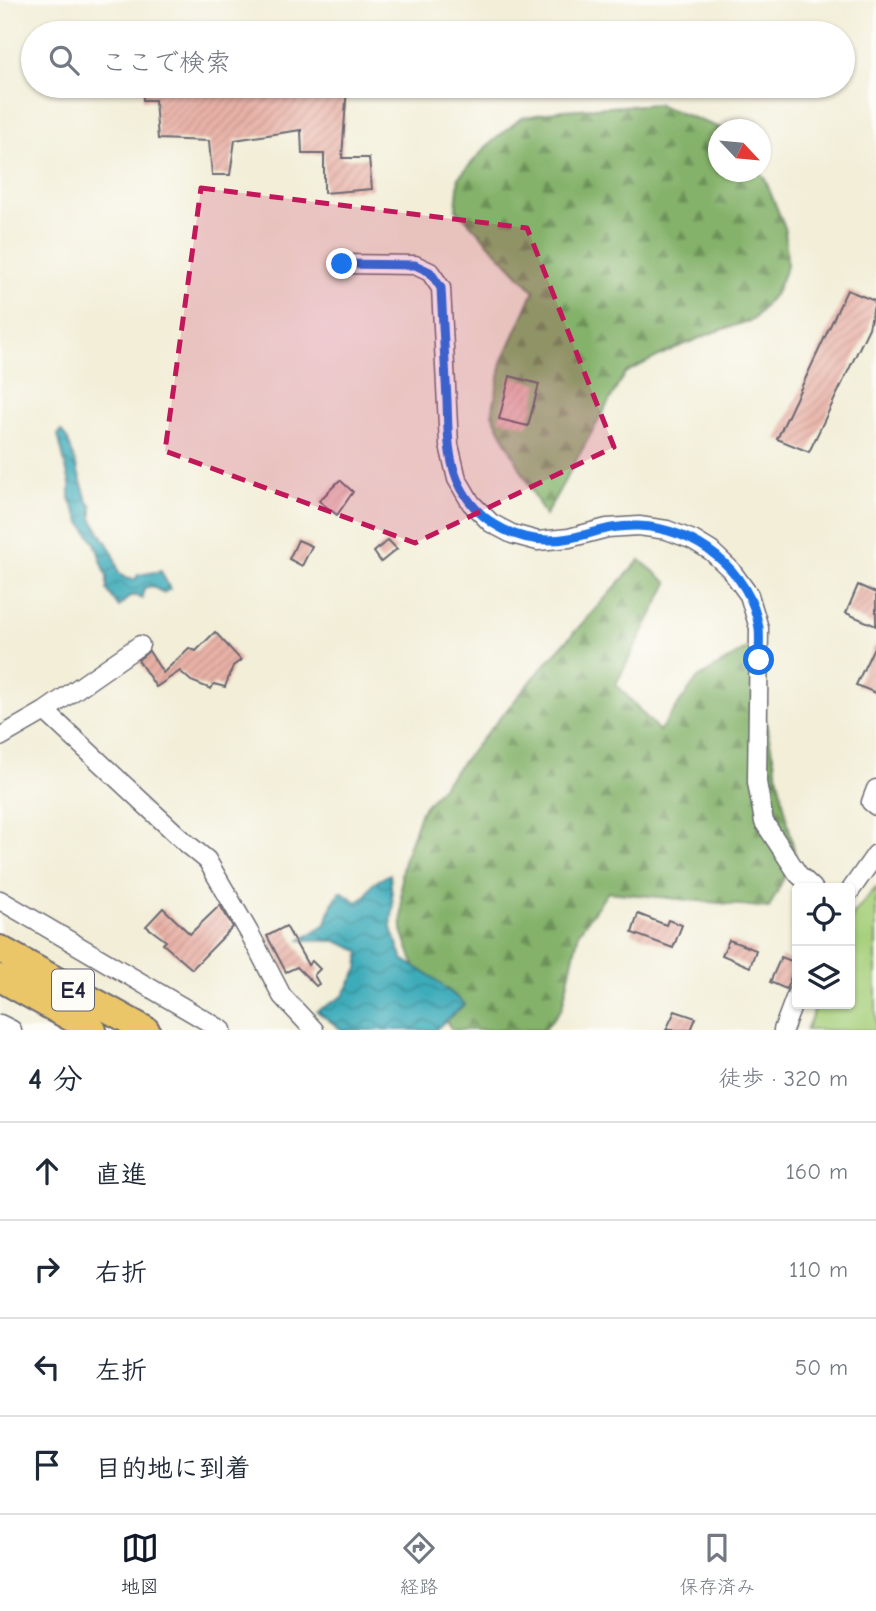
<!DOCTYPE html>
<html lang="ja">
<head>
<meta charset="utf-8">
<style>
  body { margin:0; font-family:"Comic Neue","Klee One",sans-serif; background:#f2f2f3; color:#1f2937 }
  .controls { position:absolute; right:21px; bottom:21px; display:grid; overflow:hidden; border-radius:7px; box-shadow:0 2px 5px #0004 }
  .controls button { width:63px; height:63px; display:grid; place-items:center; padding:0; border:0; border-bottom:2px solid #e0e1e3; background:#fff; color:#1f2937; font:35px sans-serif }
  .compass { position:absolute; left:708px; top:119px; width:63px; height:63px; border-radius:50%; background:#fff; box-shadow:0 2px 5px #0004; rotate:116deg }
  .stop { position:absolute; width:21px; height:21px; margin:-16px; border:5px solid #1a73e8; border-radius:50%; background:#fff }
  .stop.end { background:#1a73e8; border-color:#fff; box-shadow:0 2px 7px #0008 }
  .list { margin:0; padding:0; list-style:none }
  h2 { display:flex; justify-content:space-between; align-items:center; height:91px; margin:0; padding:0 28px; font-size:30px }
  h2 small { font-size:23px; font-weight:400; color:#747a83 }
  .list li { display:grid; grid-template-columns:46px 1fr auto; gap:21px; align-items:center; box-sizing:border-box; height:98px; padding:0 28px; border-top:2px solid #e0e1e3 }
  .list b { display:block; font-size:26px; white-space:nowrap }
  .list em { font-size:23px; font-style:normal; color:#747a83 }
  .icon { flex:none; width:38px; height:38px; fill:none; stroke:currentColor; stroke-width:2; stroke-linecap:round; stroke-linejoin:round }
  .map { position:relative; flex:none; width:876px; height:1030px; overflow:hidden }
  .search { position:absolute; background:#fff; box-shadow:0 2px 5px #0004; left:21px; right:21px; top:21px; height:77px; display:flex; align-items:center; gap:18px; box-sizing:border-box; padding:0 24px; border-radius:38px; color:#747a83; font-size:26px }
  .sheet { height:483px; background:#fff }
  nav { display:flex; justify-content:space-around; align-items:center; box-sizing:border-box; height:98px; border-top:2px solid #e0e1e3; background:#fff; font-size:19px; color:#747a83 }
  nav a { display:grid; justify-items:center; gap:4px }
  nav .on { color:#111827 }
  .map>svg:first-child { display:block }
  .grass { fill:#a6cf7a; stroke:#64785a; stroke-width:2 }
  .forest { fill:url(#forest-firs); stroke:#536a52; stroke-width:2 }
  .water { fill:url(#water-waves); stroke:#30677a; stroke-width:2 }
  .building { fill:url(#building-hatch) }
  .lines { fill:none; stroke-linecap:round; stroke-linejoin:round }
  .minor-casing { stroke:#6b6972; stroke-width:21 }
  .highway-casing { stroke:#6b6972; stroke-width:30 }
  .minor { stroke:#fff; stroke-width:18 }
  .highway { stroke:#ebc669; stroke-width:26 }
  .route { stroke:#1a73e8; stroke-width:9 }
  .marked { fill:#c2185b; fill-opacity:0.2; stroke:#c2185b; stroke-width:5; stroke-dasharray:14 9; stroke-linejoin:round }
  .labels { text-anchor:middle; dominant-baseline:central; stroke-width:5; stroke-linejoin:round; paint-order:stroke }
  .shield { fill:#fdfcf7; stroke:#646373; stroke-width:2 }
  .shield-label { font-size:24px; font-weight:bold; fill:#22223b }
</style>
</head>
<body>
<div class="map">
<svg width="876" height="1030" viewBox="0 0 876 1030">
  <defs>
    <pattern id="forest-firs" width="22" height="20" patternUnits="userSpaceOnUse" patternTransform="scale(1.75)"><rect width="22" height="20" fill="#84b26a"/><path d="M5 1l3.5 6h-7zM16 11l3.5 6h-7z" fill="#6c9058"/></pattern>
    <pattern id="water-waves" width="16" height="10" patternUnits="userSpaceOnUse" patternTransform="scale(1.75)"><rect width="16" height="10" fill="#3dacba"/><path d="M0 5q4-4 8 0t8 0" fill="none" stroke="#338c98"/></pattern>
    <pattern id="building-hatch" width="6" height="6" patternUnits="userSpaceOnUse" patternTransform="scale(1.75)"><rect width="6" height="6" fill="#e8b1a6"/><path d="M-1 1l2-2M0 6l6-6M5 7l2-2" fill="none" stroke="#c79890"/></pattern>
  </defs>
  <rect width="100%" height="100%" fill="#fdfcf7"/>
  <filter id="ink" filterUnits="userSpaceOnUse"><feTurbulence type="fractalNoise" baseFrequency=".0143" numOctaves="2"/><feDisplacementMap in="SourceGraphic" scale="14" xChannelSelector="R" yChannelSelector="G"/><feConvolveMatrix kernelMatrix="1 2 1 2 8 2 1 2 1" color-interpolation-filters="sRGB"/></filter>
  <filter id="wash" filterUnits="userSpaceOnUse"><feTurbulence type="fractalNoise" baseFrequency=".00686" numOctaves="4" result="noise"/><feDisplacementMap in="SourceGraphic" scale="28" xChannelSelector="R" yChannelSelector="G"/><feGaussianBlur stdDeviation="1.57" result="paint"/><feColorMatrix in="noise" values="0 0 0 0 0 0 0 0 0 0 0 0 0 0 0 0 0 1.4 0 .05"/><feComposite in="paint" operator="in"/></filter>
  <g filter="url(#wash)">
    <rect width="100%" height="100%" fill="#f2eed8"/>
    <!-- grass -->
    <path class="grass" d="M876 887V1030H806L817 1004H850V924L853 915Z"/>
    <!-- forest -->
    <path class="forest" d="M656 104 723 129 718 130V172H759L764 177 785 228 787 265 777 291 753 320 714 332 669 351 625 373 545 516 492 414 502 362 534 291 456 209 459 177 486 147 521 118 563 110Z
      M640 560 668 583 616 684 659 731 698 678 749 647 795 855 769 908 608 892 579 932 562 1008 544 1030H452L418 976 402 930 401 875 405 857 421 811 549 660Z"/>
    <!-- water -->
    <path class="water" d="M61 431 68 440 87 500 92 507V519L113 553 119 573 125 578 135 580 138 575 161 571 170 589 163 593 152 586 144 588 142 599 137 596H130L119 607 107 590V577L95 543 82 524 70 500V484L58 435Z
      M390 874 393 908 391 928 403 959 433 978 465 1004 435 1030H342L317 1011 343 996 358 969 360 951 336 941 301 940 326 924 332 904 341 891 357 902 366 896 372 884Z"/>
    <g id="blocks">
      <!-- building -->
      <path class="building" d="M143 86H347L342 158H369L372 189 324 193V154H302L301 130 235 140 230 175H212L209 141 158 139 155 100H143Z
        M847 290 875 301 869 328 809 452 777 439Z
        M510 376 539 384 528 426 499 419Z
        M340 480 353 492 337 515 319 501Z
        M298 540 312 546 302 566 289 559Z
        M388 540 397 549 381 562 374 552Z
        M858 585 876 593V626L846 613Z
        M215 632 241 660 233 666 225 687 214 684 211 689 191 681 180 671 156 687 138 660 149 651 163 673 189 648 196 651Z
        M876 643V693L856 685Z
        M220 905 233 927 192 969 163 944 166 941 146 926 163 908 190 934Z
        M638 914 666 925 668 920 682 925 673 948 632 933Z
        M286 926 308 965 312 961 320 969 314 975 319 984 316 986 297 967 286 972 267 936Z
        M729 940 756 950 750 967 722 955Z
        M781 957 797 963 786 989 770 982Z
        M675 1011 696 1018 691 1030H666Z"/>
    </g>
  </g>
  <g filter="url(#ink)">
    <use href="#blocks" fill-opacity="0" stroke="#6b6972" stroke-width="2"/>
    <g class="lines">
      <!-- minor casing -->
      <g class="minor-casing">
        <path id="minor" d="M342 264 415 265 430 272 441 288 449 445 457 479 471 503 491 523 512 534 538 541 569 538 607 528 639 526 667 530 693 540 711 551 730 569 749 595 759 628 757 782 764 822 798 874 813 888
          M45 711 185 842 207 860 250 934 282 996 314 1030
          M0 737 45 711 140 645
          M876 789 871 802 876 806
          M850 891 876 854
          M0 900 222 1030
          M0 1024 12 1030
          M783 1030 797 993"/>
      </g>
      <!-- highway casing -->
      <g class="highway-casing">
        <path id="highway" d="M0 949 146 1030
          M0 978 93 1030"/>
      </g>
      <!-- minor -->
      <use href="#minor" class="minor"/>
      <!-- highway -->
      <use href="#highway" class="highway"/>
    </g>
  </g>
  <g class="lines" filter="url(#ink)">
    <!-- route -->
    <path class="route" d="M342 264 415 265 430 272 441 288C443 326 445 363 447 400 448 426 447 455 457 479 476 525 523 547 570 538 595 533 612 525 638 526 695 528 750 570 759 628 760 638 759 649 759 660"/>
  </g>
  <!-- marked area -->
  <path class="marked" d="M201 188 527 228 614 447 415 543 165 451Z"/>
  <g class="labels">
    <!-- shield labels -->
    <rect class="shield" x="52" y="969.5" width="42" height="41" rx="5"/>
    <g class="shield-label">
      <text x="73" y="990">E4</text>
    </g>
  </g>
</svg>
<div class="controls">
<button><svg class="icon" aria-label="locate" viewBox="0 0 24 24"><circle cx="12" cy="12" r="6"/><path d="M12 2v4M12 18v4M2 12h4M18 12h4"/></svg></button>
<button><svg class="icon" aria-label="layers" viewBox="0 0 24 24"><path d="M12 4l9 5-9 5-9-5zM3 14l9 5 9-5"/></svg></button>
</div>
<svg class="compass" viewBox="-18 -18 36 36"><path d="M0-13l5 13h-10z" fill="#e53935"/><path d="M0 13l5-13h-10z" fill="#747a83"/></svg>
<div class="stop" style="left:759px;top:660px"></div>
<div class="stop end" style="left:342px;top:264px"></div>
<div class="search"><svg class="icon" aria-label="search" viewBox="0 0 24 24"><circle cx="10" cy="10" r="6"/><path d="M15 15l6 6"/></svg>ここで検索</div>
</div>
<section class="sheet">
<h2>4 分<small>徒歩 · 320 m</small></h2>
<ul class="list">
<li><svg class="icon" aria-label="ahead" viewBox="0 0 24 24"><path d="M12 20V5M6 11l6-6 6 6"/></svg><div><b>直進</b></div><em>160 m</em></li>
<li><svg class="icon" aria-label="right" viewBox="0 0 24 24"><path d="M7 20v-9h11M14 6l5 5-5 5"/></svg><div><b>右折</b></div><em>110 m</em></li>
<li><svg class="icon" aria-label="left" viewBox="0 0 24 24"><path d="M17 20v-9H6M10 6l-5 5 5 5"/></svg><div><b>左折</b></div><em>50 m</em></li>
<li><svg class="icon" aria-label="arrive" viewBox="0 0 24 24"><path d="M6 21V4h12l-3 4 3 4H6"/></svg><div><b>目的地に到着</b></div></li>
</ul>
</section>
<nav>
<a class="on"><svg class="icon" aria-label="map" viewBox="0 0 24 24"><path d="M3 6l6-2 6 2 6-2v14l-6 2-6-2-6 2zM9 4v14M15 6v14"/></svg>地図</a>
<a><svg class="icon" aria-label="directions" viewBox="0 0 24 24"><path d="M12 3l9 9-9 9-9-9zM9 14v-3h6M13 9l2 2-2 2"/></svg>経路</a>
<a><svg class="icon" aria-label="saved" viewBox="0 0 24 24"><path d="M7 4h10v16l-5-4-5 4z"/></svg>保存済み</a>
</nav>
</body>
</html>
